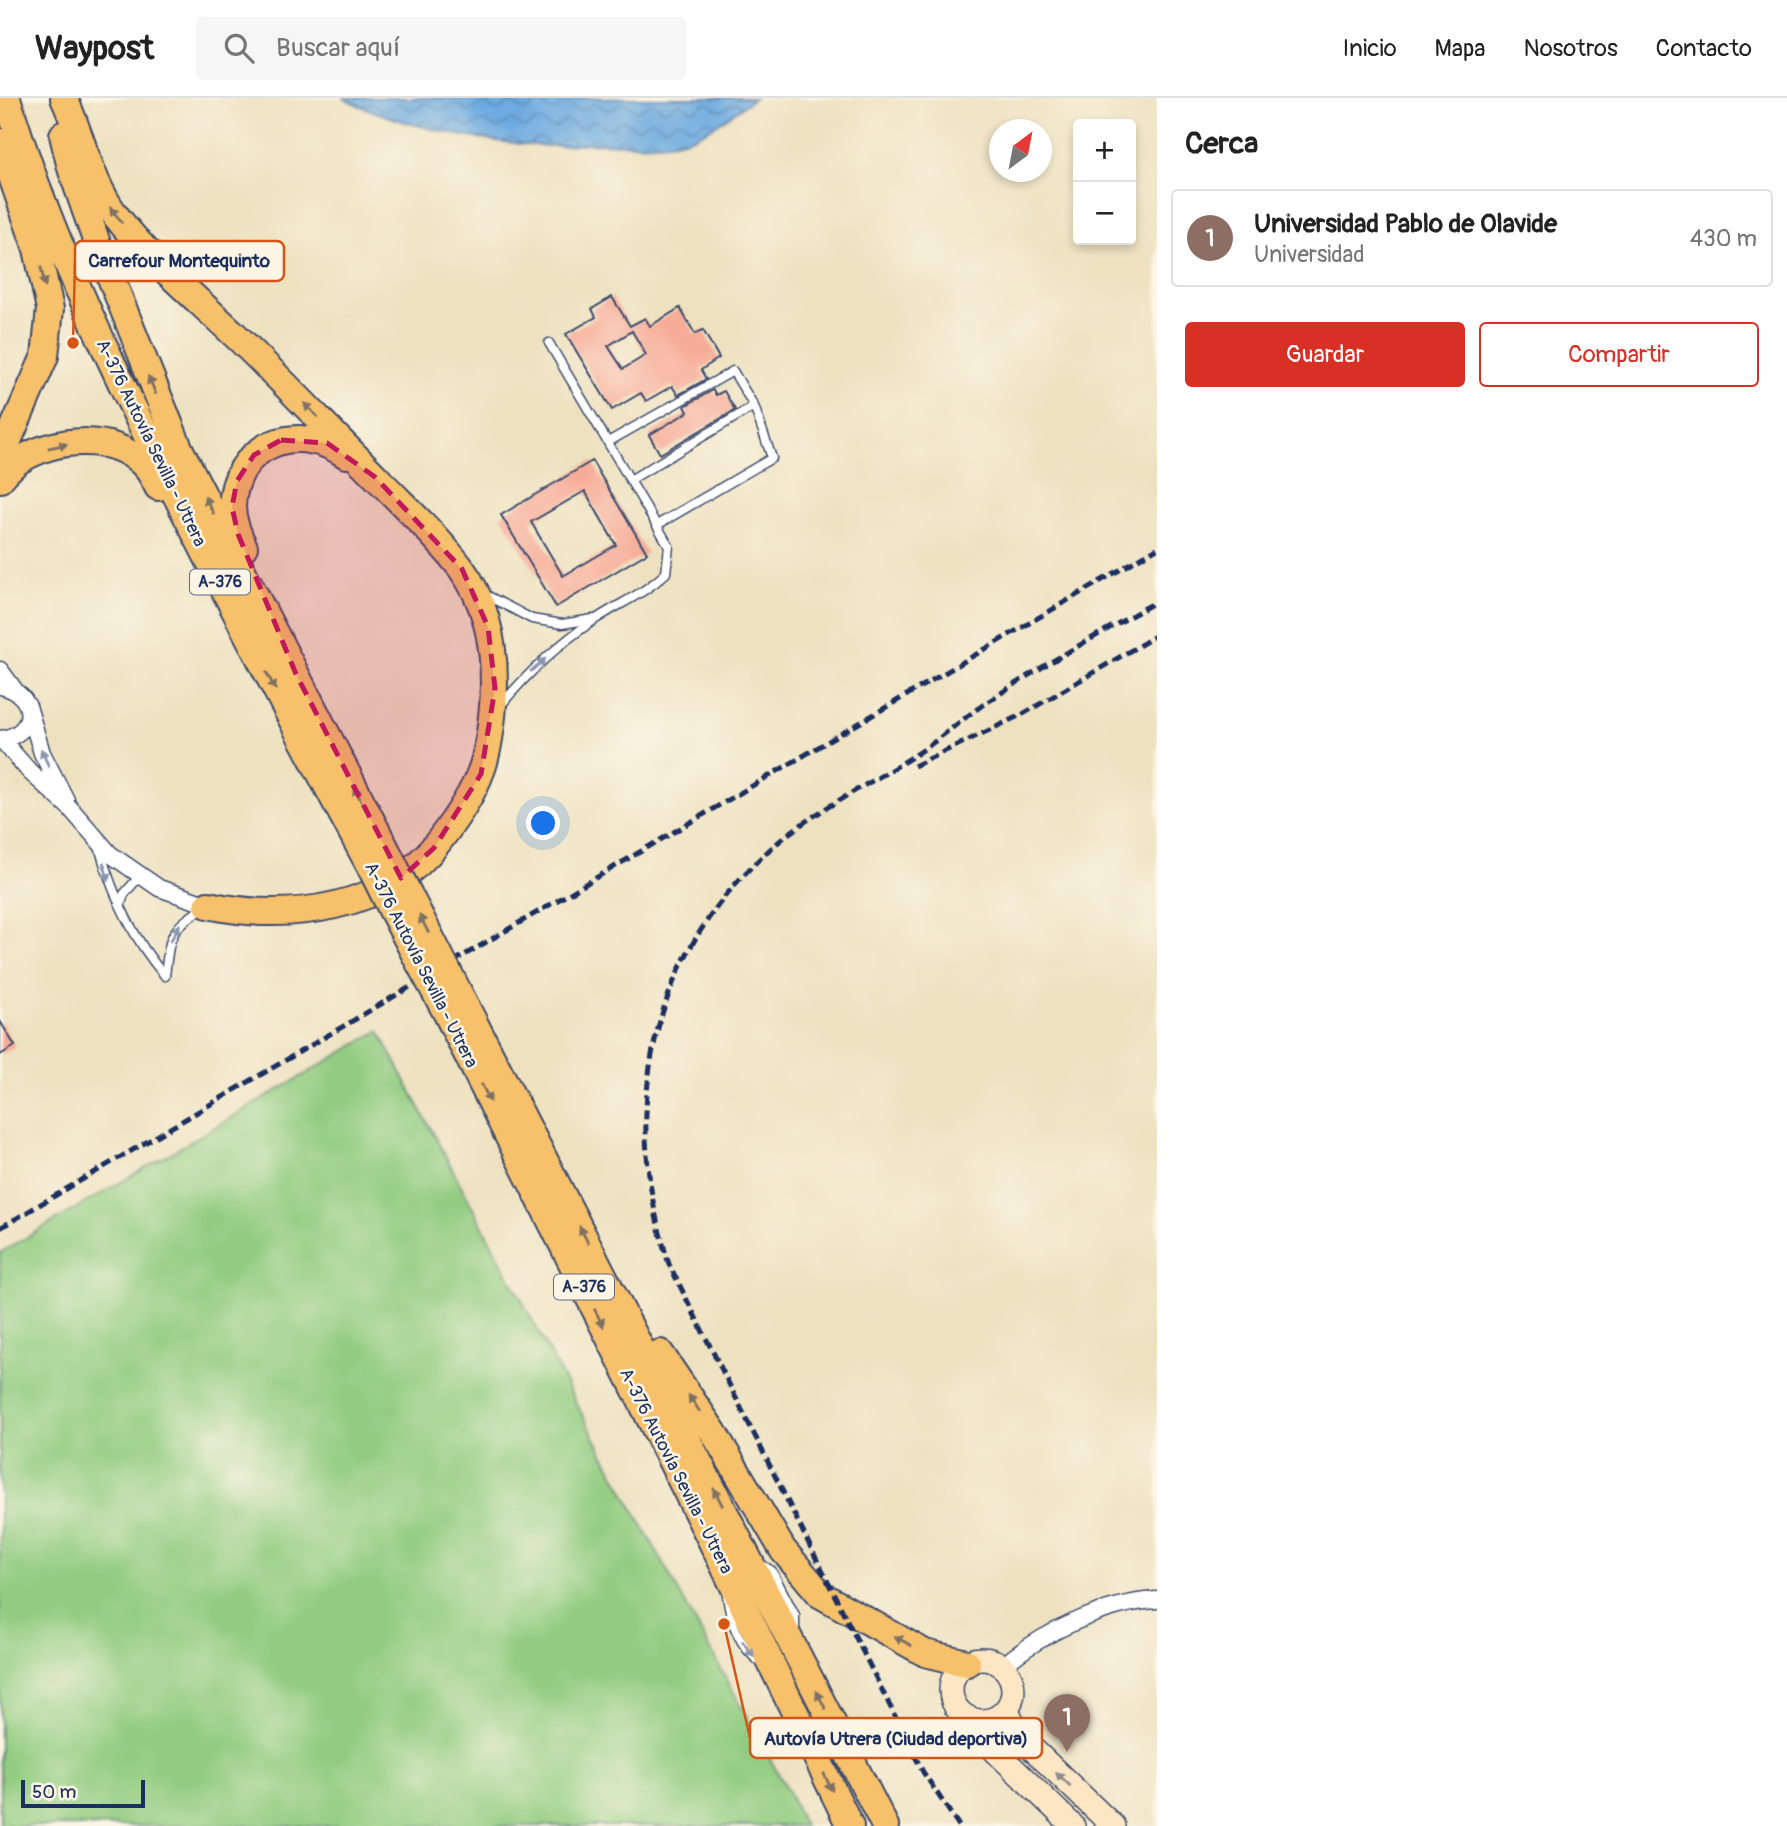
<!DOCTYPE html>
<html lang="es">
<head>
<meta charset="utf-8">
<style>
  body { margin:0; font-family:Pangolin,sans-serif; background:#f6f6f6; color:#222 }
  .controls { position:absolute; right:21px; top:21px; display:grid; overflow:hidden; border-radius:7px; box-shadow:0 4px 10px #0003 }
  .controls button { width:63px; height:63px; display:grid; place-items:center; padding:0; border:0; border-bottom:2px solid #e0e0e0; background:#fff; color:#222; font:35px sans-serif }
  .compass { position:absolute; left:989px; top:21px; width:63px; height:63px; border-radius:50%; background:#fff; box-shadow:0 4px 10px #0003; rotate:32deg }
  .scale { position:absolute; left:21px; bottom:18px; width:124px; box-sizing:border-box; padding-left:7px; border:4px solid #1b2f5e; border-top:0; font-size:19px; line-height:24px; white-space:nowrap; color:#1b2f5e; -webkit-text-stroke:5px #fcf5e5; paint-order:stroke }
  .you { position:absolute; left:544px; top:726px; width:24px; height:24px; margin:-18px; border:5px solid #fff; border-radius:50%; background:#1a73e8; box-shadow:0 0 0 10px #1a73e833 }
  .badge { display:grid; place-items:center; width:46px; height:46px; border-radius:50%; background:#d93025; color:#fff; font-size:23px; font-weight:700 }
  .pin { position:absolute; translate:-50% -58px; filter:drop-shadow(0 2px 4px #0008) }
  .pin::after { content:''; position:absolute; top:37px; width:24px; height:21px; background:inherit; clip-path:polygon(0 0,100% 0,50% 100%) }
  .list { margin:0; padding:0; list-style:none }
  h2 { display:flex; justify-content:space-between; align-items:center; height:91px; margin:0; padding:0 28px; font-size:30px }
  h2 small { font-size:23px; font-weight:400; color:#767676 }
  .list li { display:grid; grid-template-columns:46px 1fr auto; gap:21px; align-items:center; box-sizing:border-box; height:98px; margin:0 14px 14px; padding:0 14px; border:2px solid #e0e0e0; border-radius:7px }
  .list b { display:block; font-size:26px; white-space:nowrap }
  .list p { margin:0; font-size:23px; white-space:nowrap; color:#767676 }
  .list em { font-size:23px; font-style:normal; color:#767676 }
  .actions { display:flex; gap:14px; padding:21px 28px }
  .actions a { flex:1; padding:16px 0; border:2px solid #d93025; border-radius:7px; text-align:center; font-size:24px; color:#d93025 }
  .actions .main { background:#d93025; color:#fff }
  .icon { flex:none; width:38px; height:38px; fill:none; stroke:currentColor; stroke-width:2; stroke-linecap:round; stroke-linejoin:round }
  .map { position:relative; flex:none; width:1157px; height:1728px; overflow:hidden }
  header { display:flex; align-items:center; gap:42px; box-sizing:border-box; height:98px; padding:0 35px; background:#fff; border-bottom:2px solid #e0e0e0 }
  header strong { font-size:33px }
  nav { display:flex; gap:38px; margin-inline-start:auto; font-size:24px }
  .search { width:490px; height:63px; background:#f6f6f6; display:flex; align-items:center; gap:18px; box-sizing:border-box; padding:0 24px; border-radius:7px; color:#767676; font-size:26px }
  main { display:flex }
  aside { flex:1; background:#fff }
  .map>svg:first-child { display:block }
  .green { fill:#91cc80; stroke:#567e6f; stroke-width:2 }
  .water { fill:url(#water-waves); stroke:#446d9f; stroke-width:2 }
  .building { fill:#f6ac97; fill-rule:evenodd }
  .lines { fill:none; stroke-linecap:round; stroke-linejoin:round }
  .lane-casing { stroke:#3a4a6d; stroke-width:11 }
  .street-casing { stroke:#3a4a6d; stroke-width:19 }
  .secondary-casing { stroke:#3a4a6d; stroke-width:26 }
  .primary-casing { stroke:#3a4a6d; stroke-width:30 }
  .lane { stroke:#fff; stroke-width:8 }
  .street { stroke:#fff; stroke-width:16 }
  .secondary { stroke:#fce6c4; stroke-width:23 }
  .primary { stroke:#f7c06b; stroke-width:26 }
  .rail { stroke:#1b2f5e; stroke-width:5; stroke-dasharray:10 5; stroke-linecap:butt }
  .primary-bridge-casing { stroke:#3a4a6d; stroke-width:30; stroke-linecap:butt }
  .primary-bridge { stroke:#f7c06b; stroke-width:26 }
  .oneway { fill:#7e7064 }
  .oneway2 { fill:#8d97ae }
  .oneway3 { fill:#8c8a91 }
  .marked { fill:#c2185b; fill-opacity:0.2; stroke:#c2185b; stroke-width:5; stroke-dasharray:14 9; stroke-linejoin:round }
  .labels { text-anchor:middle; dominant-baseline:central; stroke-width:5; stroke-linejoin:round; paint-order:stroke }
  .shield { fill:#fcf5e5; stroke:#5e6a86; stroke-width:2 }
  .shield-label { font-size:16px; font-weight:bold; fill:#1b2f5e }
  .street-label { font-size:18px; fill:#1b2f5e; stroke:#fcf5e5 }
  .leader { fill:none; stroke:#d45514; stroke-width:2.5 }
  .callout-dot { fill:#d45514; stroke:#fcf5e5; stroke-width:2.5 }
  .callout { fill:#fcf5e5; stroke:#d45514; stroke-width:2.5 }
  .callout-label { font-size:19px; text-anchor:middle; font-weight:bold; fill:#1b2f5e }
</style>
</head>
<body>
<header>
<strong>Waypost</strong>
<div class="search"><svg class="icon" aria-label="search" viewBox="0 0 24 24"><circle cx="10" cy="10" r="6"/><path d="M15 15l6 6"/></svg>Buscar aquí</div>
<nav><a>Inicio</a><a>Mapa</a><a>Nosotros</a><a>Contacto</a></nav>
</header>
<main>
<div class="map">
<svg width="1157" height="1728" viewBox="0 0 1157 1728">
  <defs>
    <pattern id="water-waves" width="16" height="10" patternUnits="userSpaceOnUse" patternTransform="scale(1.75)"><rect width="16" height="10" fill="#6dabe0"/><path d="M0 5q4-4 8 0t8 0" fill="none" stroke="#598cb9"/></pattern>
  </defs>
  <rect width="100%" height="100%" fill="#fcf5e5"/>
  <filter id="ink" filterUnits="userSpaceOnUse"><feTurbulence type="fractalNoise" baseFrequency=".0143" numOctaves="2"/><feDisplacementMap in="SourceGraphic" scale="14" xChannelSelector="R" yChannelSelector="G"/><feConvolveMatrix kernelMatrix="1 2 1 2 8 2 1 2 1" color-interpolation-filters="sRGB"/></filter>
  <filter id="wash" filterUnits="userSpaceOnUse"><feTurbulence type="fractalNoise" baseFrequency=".00686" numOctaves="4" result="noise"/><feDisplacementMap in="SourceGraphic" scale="28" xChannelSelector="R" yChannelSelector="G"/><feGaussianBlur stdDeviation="1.57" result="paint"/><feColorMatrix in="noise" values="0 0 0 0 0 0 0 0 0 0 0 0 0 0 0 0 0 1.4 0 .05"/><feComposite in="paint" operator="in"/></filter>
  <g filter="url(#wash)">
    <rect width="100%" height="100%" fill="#ede1c0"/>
    <!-- green -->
    <path class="green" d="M379 933 600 1350 786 1690 804 1728H0V1155Z"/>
    <!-- water -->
    <path class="water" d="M343 0H754C734 15 713 31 690 40 666 49 625 46 599 45 583 45 567 48 551 48 485 45 402 29 343 0Z"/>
    <g id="blocks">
      <!-- building -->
      <path class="building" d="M612 199 630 228 645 220 650 228 680 210 695 236 703 232 719 260 701 272 706 281 678 297 672 288 646 303 641 295 612 312 566 236 596 219 592 211ZM632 233 646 257 623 271 608 248Z
        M713 292 716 297 724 293 735 312 660 356 649 337 688 314 685 308Z
        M592 363 647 455 556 509 501 417ZM585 393 616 447 563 478 531 424Z
        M0 923 15 948 0 957Z"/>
    </g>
  </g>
  <g filter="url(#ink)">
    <use href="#blocks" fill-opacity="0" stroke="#3a4a6d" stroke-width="2"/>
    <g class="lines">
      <!-- lane casing -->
      <g class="lane-casing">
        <path id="lane" d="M608 344 733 273 754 308 630 382
          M657 427 772 360 754 308
          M484 496 532 521 562 526 593 521
          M501 607C528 575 558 546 593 523 618 506 644 496 666 475L669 448 549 245
          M100 752C113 798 133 841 165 878
          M121 806 124 796 140 778
          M165 878C170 836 169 831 207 808
          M759 1465 772 1473 795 1517V1533
          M727 1497C730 1523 739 1548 760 1564"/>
      </g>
      <!-- street casing -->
      <g class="street-casing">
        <path id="street" d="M0 572 14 591
          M0 588C38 595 38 637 0 641
          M28 608 42 655 66 702
          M1 641 30 674 70 710 110 756 159 790 208 807
          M1002 1569C1039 1536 1107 1504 1157 1502"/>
      </g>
      <!-- secondary casing -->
      <g class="secondary-casing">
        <path id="secondary" d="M951 1592a31 31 0 1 1 62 0a31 31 0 1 1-62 0Z
          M1007 1610 1016 1635 1113 1728
          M970 1621 989 1647 1073 1728"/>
      </g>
      <!-- primary casing -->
      <g class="primary-casing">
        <path id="primary" d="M7 0C46 129 104 251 163 371 230 505 300 638 371 770
          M64 0C82 39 90 83 116 118 150 162 196 200 236 238 284 284 330 333 377 380 405 409 436 437 461 470 495 516 498 573 491 627 489 643 487 658 481 673 472 698 455 722 439 743 387 812 288 824 208 807
          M63 37 71 70 97 145 179 350 389 757
          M0 44 37 151 50 211 45 258 0 361
          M0 381C6 374 13 366 20 362 56 340 111 335 143 366 150 372 154 381 158 389
          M244 449C238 437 232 421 232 408 235 345 298 323 346 357
          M409 797 439 856
          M391 810 421 868
          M462 901 885 1728
          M445 912 723 1466 850 1728
          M660 1255 714 1335 783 1452 821 1497 925 1555 967 1565"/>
      </g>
      <!-- lane -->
      <use href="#lane" class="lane"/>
      <!-- street -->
      <use href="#street" class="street"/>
      <!-- secondary -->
      <use href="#secondary" class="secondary"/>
      <!-- primary -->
      <use href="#primary" class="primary"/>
      <!-- rail -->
      <path class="rail" d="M914 668 1023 616 1157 537
        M0 1130 1157 450
        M959 1728 923 1674 669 1166C617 1005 651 846 787 737 826 707 871 685 912 659 936 644 957 625 980 609 1037 570 1098 537 1157 503"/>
      <!-- primary-bridge casing -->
      <g class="primary-bridge-casing">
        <path id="primary-bridge" d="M389 757 409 797
          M371 770 391 810
          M439 856 462 901
          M421 868 445 912"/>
      </g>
      <!-- primary-bridge -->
      <use href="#primary-bridge" class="primary-bridge"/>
    </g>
    <!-- one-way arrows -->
    <defs><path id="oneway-solid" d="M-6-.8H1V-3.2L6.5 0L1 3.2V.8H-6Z" transform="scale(1.75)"/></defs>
    <g class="oneway">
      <use href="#oneway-solid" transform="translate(116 117) rotate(-127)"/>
      <use href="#oneway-solid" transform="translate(43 179) rotate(78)"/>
      <use href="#oneway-solid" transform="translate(152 287) rotate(-113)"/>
      <use href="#oneway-solid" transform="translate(311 312) rotate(-135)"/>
      <use href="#oneway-solid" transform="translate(58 348) rotate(-12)"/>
      <use href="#oneway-solid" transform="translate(209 407) rotate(-118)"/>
      <use href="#oneway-solid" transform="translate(271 583) rotate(62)"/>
      <use href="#oneway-solid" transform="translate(358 697) rotate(-117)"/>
      <use href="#oneway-solid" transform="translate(424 826) rotate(-117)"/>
      <use href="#oneway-solid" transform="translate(486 995) rotate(63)"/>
      <use href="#oneway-solid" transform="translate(584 1137) rotate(-117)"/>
      <use href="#oneway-solid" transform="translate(599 1220) rotate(63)"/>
      <use href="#oneway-solid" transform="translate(694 1305) rotate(-124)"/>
      <use href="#oneway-solid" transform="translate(718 1399) rotate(-117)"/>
      <use href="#oneway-solid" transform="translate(903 1543) rotate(-151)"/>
      <use href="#oneway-solid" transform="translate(821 1602) rotate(-117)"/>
      <use href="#oneway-solid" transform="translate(828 1684) rotate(64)"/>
    </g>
    <g class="oneway2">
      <use href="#oneway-solid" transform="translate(538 567) rotate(-41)"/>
      <use href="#oneway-solid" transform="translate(45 660) rotate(-114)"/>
      <use href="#oneway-solid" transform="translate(106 774) rotate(74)"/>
      <use href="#oneway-solid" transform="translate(175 835) rotate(-61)"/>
      <use href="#oneway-solid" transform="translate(748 1551) rotate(54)"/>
    </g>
    <use class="oneway3" href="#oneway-solid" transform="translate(1063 1681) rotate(-136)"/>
  </g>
  <!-- marked area -->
  <path class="marked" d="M281 342 327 345 375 379 462 471 488 529 495 590 481 676 434 750 401 780 296 576 238 436 232 409 237 383 254 357Z"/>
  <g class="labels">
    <!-- shield labels -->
    <g class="shield">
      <rect x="190" y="471.5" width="60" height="25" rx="5"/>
      <rect x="554" y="1176.5" width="60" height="25" rx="5"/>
    </g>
    <g class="shield-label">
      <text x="220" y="484">A-376</text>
      <text x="584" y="1189">A-376</text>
    </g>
    <!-- street labels -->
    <g class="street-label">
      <text transform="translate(151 345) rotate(64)">A-376 Autovía Sevilla - Utrera</text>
      <text transform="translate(421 867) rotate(63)">A-376 Autovía Sevilla - Utrera</text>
      <text transform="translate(676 1373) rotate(63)">A-376 Autovía Sevilla - Utrera</text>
    </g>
  </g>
  <!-- callouts -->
  <path class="leader" d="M73 245L75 163M724 1526L750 1640"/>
  <g class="callout-dot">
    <circle cx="73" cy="245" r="7"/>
    <circle cx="724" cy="1526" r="7"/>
  </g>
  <g class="callout">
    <rect x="75" y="143" width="209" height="40" rx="7"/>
    <rect x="750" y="1620" width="292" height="40" rx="7"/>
  </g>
  <g class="callout-label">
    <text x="179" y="169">Carrefour Montequinto</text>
    <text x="896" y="1647">Autovía Utrera (Ciudad deportiva)</text>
  </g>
</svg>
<div class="controls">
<button>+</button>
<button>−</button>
</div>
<svg class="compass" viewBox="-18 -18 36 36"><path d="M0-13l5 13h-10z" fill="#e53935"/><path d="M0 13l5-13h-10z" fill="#767676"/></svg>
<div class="scale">50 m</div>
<div class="you"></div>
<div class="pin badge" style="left:1067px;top:1654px;background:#8d6e63">1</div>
</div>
<aside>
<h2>Cerca<small></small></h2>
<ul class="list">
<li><span class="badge" style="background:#8d6e63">1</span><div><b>Universidad Pablo de Olavide</b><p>Universidad</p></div><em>430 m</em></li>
</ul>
<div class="actions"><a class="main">Guardar</a><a>Compartir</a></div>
</aside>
</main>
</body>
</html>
